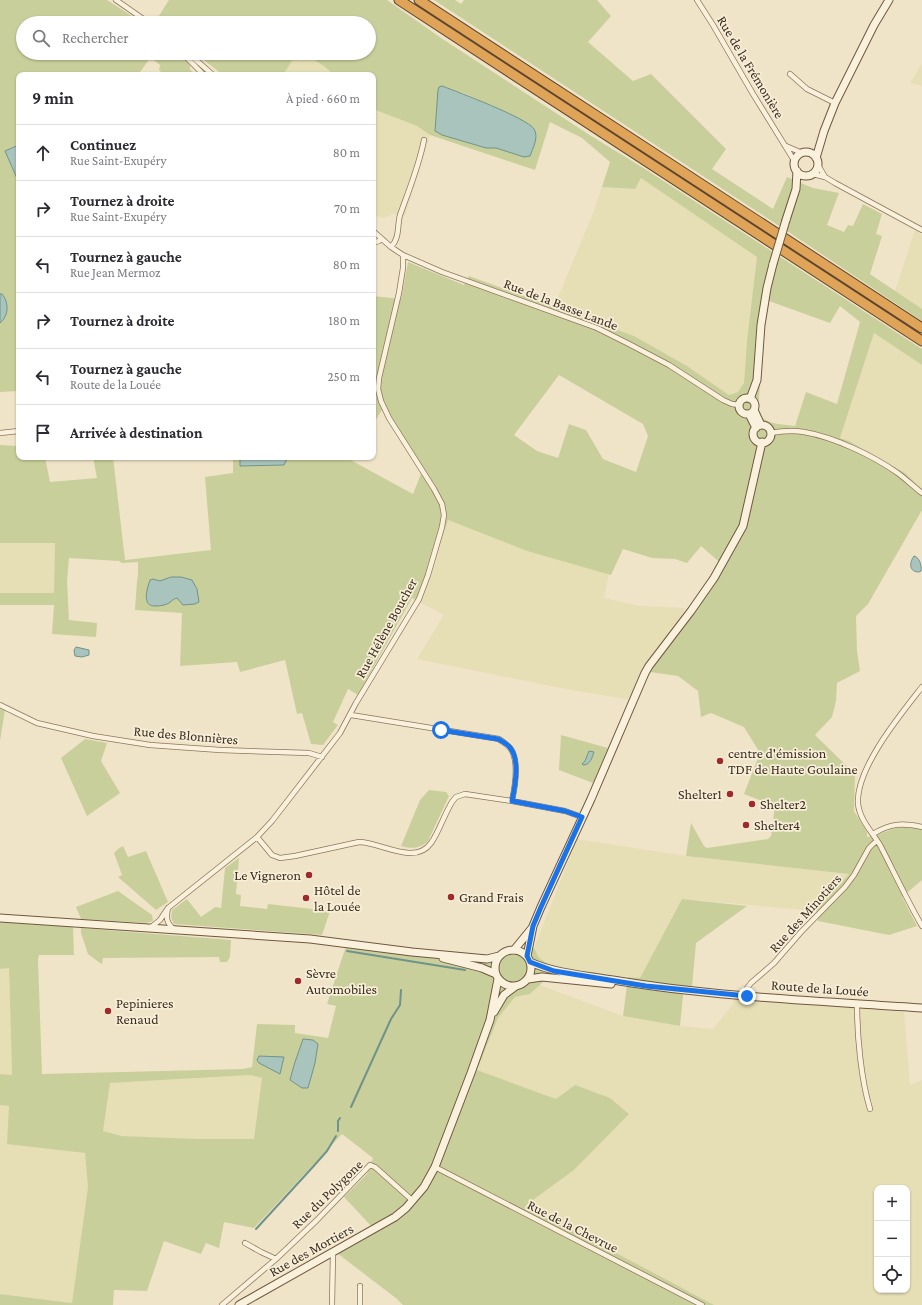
<!DOCTYPE html>
<html lang="fr">
<head>
<meta charset="utf-8">
<style>
  body { margin:0; font-family:"Crimson Pro",serif; background:#f7f7f7; color:#2b2b33 }
  .controls { position:absolute; right:12px; bottom:12px; display:grid; overflow:hidden; border-radius:8px; box-shadow:0 1px 3px #0004 }
  .controls button { width:36px; height:36px; display:grid; place-items:center; padding:0; border:0; border-bottom:1px solid #e1e1e2; background:#fff; color:#2b2b33; font:20px sans-serif }
  .stop { position:absolute; width:12px; height:12px; margin:-9px; border:3px solid #1a73e8; border-radius:50%; background:#fff }
  .stop.end { background:#1a73e8; border-color:#fff; box-shadow:0 1px 4px #0008 }
  .list { margin:0; padding:0; list-style:none }
  h2 { display:flex; justify-content:space-between; align-items:center; height:52px; margin:0; padding:0 16px; font-size:17px }
  h2 small { font-size:13px; font-weight:400; color:#7c7c81 }
  .list li { display:grid; grid-template-columns:26px 1fr auto; gap:12px; align-items:center; box-sizing:border-box; height:56px; padding:0 16px; border-top:1px solid #e1e1e2 }
  .list b { display:block; font-size:15px; white-space:nowrap }
  .list p { margin:0; font-size:13px; white-space:nowrap; color:#7c7c81 }
  .list em { font-size:13px; font-style:normal; color:#7c7c81 }
  .icon { flex:none; width:22px; height:22px; fill:none; stroke:currentColor; stroke-width:2; stroke-linecap:round; stroke-linejoin:round }
  .map { position:relative; flex:none; width:922px; height:1305px; overflow:hidden }
  .search { position:absolute; background:#fff; box-shadow:0 1px 3px #0004; left:16px; top:16px; width:360px; height:44px; display:flex; align-items:center; gap:10px; box-sizing:border-box; padding:0 14px; border-radius:22px; color:#7c7c81; font-size:15px }
  .panel { position:absolute; background:#fff; box-shadow:0 1px 3px #0004; left:16px; top:72px; width:360px; height:388px; border-radius:8px }
  .map>svg:first-child { display:block }
  .farmland { fill:#e6deb5; fill-rule:evenodd }
  .green { fill:#c9cf9b; fill-rule:evenodd }
  .water { fill:#a9c4bc; stroke:#6f938a }
  .lines { fill:none; stroke-linecap:round; stroke-linejoin:round }
  .stream { stroke:#6f938a; stroke-width:2 }
  .street-casing { stroke:#8d765c; stroke-width:6 }
  .secondary-casing { stroke:#6f573f; stroke-width:9 }
  .highway-casing { stroke:#5b4430; stroke-width:11 }
  .street { stroke:#faf1dc; stroke-width:4.5 }
  .secondary { stroke:#faf1dc; stroke-width:7 }
  .highway { stroke:#e0a458; stroke-width:9 }
  .secondary-bridge-casing { stroke:#6f573f; stroke-width:9; stroke-linecap:butt }
  .secondary-bridge { stroke:#faf1dc; stroke-width:7 }
  .route { stroke:#1a73e8; stroke-width:5 }
  .poi-dot { fill:#9e2a2b; stroke:#f7eed8; stroke-width:1.5 }
  .labels { text-anchor:middle; dominant-baseline:central; stroke-width:3.5; stroke-linejoin:round; paint-order:stroke }
  .street-label { font-size:14px; fill:#3d2e20; stroke:#f7eed8 }
  .poi-label { font-size:14px; fill:#3d2e20; stroke:#f7eed8; text-anchor:start }
</style>
</head>
<body>
<div class="map">
<svg width="922" height="1305" viewBox="0 0 922 1305">
  <rect width="100%" height="100%" fill="#f0e4c8"/>
  <!-- farmland -->
  <path class="farmland" d="M297 53H304L325 67 334 75H283Z
    M922 64V86L910 83Z
    M373 109 417 126 430 135 426 149 405 216 394 214 383 218 373 215Z
    M641 178 758 257 747 341 744 383 738 392 729 395 687 366 634 336 554 307 593 213 602 187 635 189Z
    M915 230 922 235V309L895 291Z
    M874 333 922 365V489L905 473 849 441 840 438Z
    M448 520 527 551 609 574 604 598 640 606 685 608 681 618 642 668 631 700 561 688 417 659 444 615 421 603Z
    M0 543H55L54 593H0Z
    M577 839 686 856 849 874 816 911 682 899 640 978 556 969 539 958 534 948Z
    M9 967 12 1076 0 1074V969Z
    M540 985 623 1016 680 1026 713 1029 733 1004 734 997 904 1012 910 1085 922 1080V1305H714L526 1205 574 1170 628 1114 556 1099 477 1070 498 1018 515 997 530 994ZM877 1188H907V1290H877Z
    M250 1075 262 1078 255 1139H198L122 1136 102 1131 110 1083Z
    M0 1105 9 1106 64 1150 85 1153 88 1187 72 1303 0 1294Z"/>
  <!-- green -->
  <path class="green" d="M0 0H107L143 23H23V53H151L147 58 148 61 138 75H19V391L0 392Z
    M169 0H387L441 38 588 134 645 169 922 349V365L874 333 840 438 849 441 905 473 922 489V510L868 604 856 616 857 651 860 671 837 683 836 701 832 717 815 735 855 774 854 811 867 832V837C876 836 884 832 892 829 902 826 913 827 922 829V880L902 897 917 926 889 935 818 921 816 911 849 874 686 856 691 823 704 846 707 848 768 839 771 836 775 806 744 794 760 753 744 727 711 713 701 717 698 691 678 676 650 672 707 595 724 566 701 546 687 563 675 559 652 558 623 549 611 575 527 551 448 520 421 603 412 598 358 695 348 689 333 722 338 725 323 745 311 744 302 713 297 714 285 660 240 672 237 662 180 666 182 613 135 610 137 581 138 576V562L122 563 119 561 69 558 67 581 69 620 97 623 96 637 52 634 54 605H0V593H54L55 543H0V445L19 446V457H45L50 482 97 478 93 457H113L125 560 211 550 205 477 233 473V457H345L413 494 422 471 382 410 373 424V296L401 299 408 262 464 285 469 276 634 336 687 366 729 395 738 392 744 383 747 341 757 257 641 178 635 189 602 187 610 162 582 138 550 122 535 170 430 135 417 126 373 109V75H334L325 67 304 53H369V23H156L155 22ZM439 87 463 93 508 113 529 125 507 150 496 148H486L442 135 435 131ZM769 301 830 323 840 306 860 322 837 404 806 392 795 426C783 424 765 425 758 413L763 340ZM559 375 643 424 648 436 636 472 603 459 586 430 569 424 558 458 537 451 514 435Z
    M434 0H455L461 4 464 0H597L611 16 588 42 633 81 651 74 726 149 712 169 773 209 787 177 813 188 839 193 827 225 844 232 848 225 853 226 863 204 882 214 876 234 882 236 870 274 922 309V321L787 231Z
    M153 53H178L190 65V69L195 75H165L159 70 160 65 150 57Z
    M195 53H297L283 75H223Z
    M0 708 5 710 0 741Z
    M561 735 608 748 593 783 559 770Z
    M85 739 107 743 101 761 120 793 87 816 61 758Z
    M429 790 446 792 449 796 428 841C420 849 411 849 401 846L420 800Z
    M123 846 128 857 146 851 168 902 156 910 118 877 122 875 114 853 118 849Z
    M239 858 236 894 241 895 240 906 267 909 268 904 330 911 322 935 174 924 171 917 172 910 187 899 201 917 215 907 221 908 225 868Z
    M118 891 152 915 153 921 146 923 81 919 76 907Z
    M682 899 747 906 696 943 692 987 684 986 680 1026 623 1016 628 977 640 978Z
    M0 922 73 927 74 955H39L38 959 42 1074 243 1069 252 1067 257 1024 295 1025V1033L328 1038 336 1006 327 1004 348 940 489 958 509 947 534 948 539 958 556 969 540 985 530 994 515 997 498 1018 477 1070 556 1099 575 1085 610 1098 629 1114 574 1170 526 1205 714 1305H403L397 1299 333 1250 372 1227 344 1197 367 1174 373 1158 342 1134 254 1228 224 1222 219 1248 206 1243 201 1254 164 1241 147 1291 114 1290 113 1305H0V1294L72 1303 88 1187 85 1153 7 1144 9 1106 0 1105V1074L12 1075 9 968 0 969ZM303 1039 317 1048 308 1088H302L290 1080 294 1065ZM250 1075 262 1078 254 1139H198L122 1136 103 1131 110 1083Z
    M81 928 231 940 230 957 227 962H220L219 957 103 958 102 964 100 963 88 954 81 933Z"/>
  <!-- water -->
  <path class="water" d="M442 86C458 92 527 118 534 129 539 137 533 148 530 156L524 157 496 148H486L442 135 435 131 438 90 439 87Z
    M19 145V183L5 151Z
    M0 294H2C9 302 9 316 0 323Z
    M240 457H288L284 465 240 466Z
    M914 556C919 557 922 565 921 571L919 572C909 572 909 563 914 556Z
    M171 577H181L192 580 197 589 199 602 195 604 183 605 177 598C173 599 172 601 169 603 166 605 160 606 156 606 141 607 147 589 150 580L153 579 160 581Z
    M76 647 89 650V655L82 657 75 656 74 650Z
    M589 751 594 752C592 758 590 765 583 765L582 764 585 761Z
    M303 1039 313 1040 318 1044 315 1063 308 1088H302L290 1080 294 1065Z
    M259 1056 284 1057 280 1074 259 1063 257 1060Z"/>
  <g class="lines">
    <!-- stream -->
    <path class="stream" d="M347 951 465 970
      M351 1107 391 1019 400 1005 401 990
      M338 1131V1121L340 1118
      M256 1229 311 1169 327 1151 336 1136"/>
    <!-- street casing -->
    <g class="street-casing">
      <path id="street" d="M116 0 149 23
        M697 0 713 25 753 94 795 162
        M182 53 204 75
        M188 53 213 75
        M790 74 807 89 835 103
        M786 146 802 153
        M818 165 825 177
        M813 174 825 177 835 183 922 230
        M373 231 391 247 403 255 442 272 597 328 629 344 669 365 723 400 732 404 739 405
        M373 243 379 241 381 239
        M391 247C400 238 397 226 400 215 409 190 419 166 424 140
        M0 433 19 431
        M770 433C781 431 793 430 804 432 834 437 874 456 899 474 907 480 914 487 922 493
        M922 687C901 714 856 768 858 803 859 819 872 832 880 845 894 872 907 900 922 926
        M0 705 37 723 93 736 150 745 220 750 309 753 322 757
        M351 715 499 739C503 742 508 745 511 749 519 762 515 787 512 801
        M873 834C891 823 902 823 922 827
        M257 837 272 855 280 858 295 856 359 842C380 842 415 866 431 843 439 832 444 815 452 802L456 797 465 794 512 801 565 811 582 817
        M168 908 257 837 272 821 340 733 356 703 419 599 428 575 442 527 444 515 442 504 434 489 389 418 381 401 378 389 379 378 399 293 403 268V255
        M150 928 160 920 168 908C166 917 166 923 174 929
        M747 996V988L751 983 774 963 801 932 845 887 854 875 869 848 873 844 877 841
        M857 1003C857 1036 861 1079 870 1109
        M435 1167 702 1305
        M245 1243 261 1252 276 1259
        M360 1286V1305
        M222 1305 276 1259 317 1220 370 1165 375 1167 413 1201
        M332 1305 333 1253"/>
    </g>
    <!-- secondary casing -->
    <g class="secondary-casing">
      <path id="secondary" d="M794 164a12 12 0 1 1 24 0a12 12 0 1 1-24 0Z
        M816 158 824 131 835 103 874 25 889 0
        M786 220 796 189 797 171
        M739 406a8 8 0 1 1 16 0a8 8 0 1 1-16 0Z
        M750 399 757 380 761 325 767 288 773 264
        M754 410 761 425
        M749 414 756 428
        M753 434a9 9 0 1 1 18 0a9 9 0 1 1-18 0Z
        M0 918 310 939 412 952 487 959 499 956
        M495 968a18 18 0 1 1 36 0a18 18 0 1 1-36 0Z
        M514 950 532 928
        M527 956 533 926 541 907 591 799 645 673 649 666 691 611 714 578 743 526 762 442
        M443 958 482 968 496 974
        M530 962C557 974 585 975 613 980 715 997 819 1001 922 1008
        M528 979 542 977 611 984
        M494 1012 504 995 516 986
        M239 1305 395 1217 406 1208 424 1187 435 1167 471 1073 490 1020 498 979"/>
    </g>
    <!-- highway casing -->
    <g class="highway-casing">
      <path id="highway" d="M399 0 922 341
        M419 0 922 328"/>
    </g>
    <!-- street -->
    <use href="#street" class="street"/>
    <!-- secondary -->
    <use href="#secondary" class="secondary"/>
    <!-- highway -->
    <use href="#highway" class="highway"/>
    <!-- secondary-bridge casing -->
    <g class="secondary-bridge-casing">
      <path id="secondary-bridge" d="M773 264 786 220"/>
    </g>
    <!-- secondary-bridge -->
    <use href="#secondary-bridge" class="secondary-bridge"/>
  </g>
  <g class="lines">
    <!-- route -->
    <path class="route" d="M441 730 498 739C503 742 508 744 511 749 520 761 515 787 512 801L565 811 582 817 541 907 533 926 527 956 530 962 554 971 646 986 747 996"/>
  </g>
  <!-- markers -->
  <g class="poi-dot">
    <circle cx="720" cy="761" r="4"/>
    <circle cx="730" cy="794" r="4"/>
    <circle cx="752" cy="804" r="4"/>
    <circle cx="746" cy="825" r="4"/>
    <circle cx="309" cy="875" r="4"/>
    <circle cx="451" cy="897" r="4"/>
    <circle cx="306" cy="898" r="4"/>
    <circle cx="298" cy="981" r="4"/>
    <circle cx="108" cy="1011" r="4"/>
  </g>
  <g class="labels">
    <!-- street labels -->
    <g class="street-label">
      <text transform="translate(751 67) rotate(59)">Rue de la Frémonière</text>
      <text transform="translate(561 304) rotate(21)">Rue de la Basse Lande</text>
      <text transform="translate(386 628) rotate(-61)">Rue Hélène Boucher</text>
      <text transform="translate(186 735) rotate(5)">Rue des Blonnières</text>
      <text transform="translate(805 913) rotate(-48)">Rue des Minotiers</text>
      <text transform="translate(820 988) rotate(4)">Route de la Louée</text>
      <text transform="translate(327 1194) rotate(-44)">Rue du Polygone</text>
      <text transform="translate(573 1226) rotate(27)">Rue de la Chevrue</text>
      <text transform="translate(311 1250) rotate(-29)">Rue des Mortiers</text>
    </g>
    <!-- poi labels -->
    <g class="poi-label">
      <text x="728" y="753">centre d'émission<tspan x="728" dy="16">TDF de Haute Goulaine</tspan></text>
      <text x="722" y="794" text-anchor="end">Shelter1</text>
      <text x="760" y="804">Shelter2</text>
      <text x="754" y="825">Shelter4</text>
      <text x="301" y="875" text-anchor="end">Le Vigneron</text>
      <text x="314" y="890">Hôtel de<tspan x="314" dy="16">la Louée</tspan></text>
      <text x="459" y="897">Grand Frais</text>
      <text x="306" y="973">Sèvre<tspan x="306" dy="16">Automobiles</tspan></text>
      <text x="116" y="1003">Pepinieres<tspan x="116" dy="16">Renaud</tspan></text>
    </g>
  </g>
</svg>
<div class="controls">
<button>+</button>
<button>−</button>
<button><svg class="icon" aria-label="locate" viewBox="0 0 24 24"><circle cx="12" cy="12" r="6"/><path d="M12 2v4M12 18v4M2 12h4M18 12h4"/></svg></button>
</div>
<div class="stop" style="left:441px;top:730px"></div>
<div class="stop end" style="left:747px;top:996px"></div>
<div class="search"><svg class="icon" aria-label="search" viewBox="0 0 24 24"><circle cx="10" cy="10" r="6"/><path d="M15 15l6 6"/></svg>Rechercher</div>
<section class="panel">
<h2>9 min<small>À pied · 660 m</small></h2>
<ul class="list">
<li><svg class="icon" aria-label="ahead" viewBox="0 0 24 24"><path d="M12 20V5M6 11l6-6 6 6"/></svg><div><b>Continuez</b><p>Rue Saint-Exupéry</p></div><em>80 m</em></li>
<li><svg class="icon" aria-label="right" viewBox="0 0 24 24"><path d="M7 20v-9h11M14 6l5 5-5 5"/></svg><div><b>Tournez à droite</b><p>Rue Saint-Exupéry</p></div><em>70 m</em></li>
<li><svg class="icon" aria-label="left" viewBox="0 0 24 24"><path d="M17 20v-9H6M10 6l-5 5 5 5"/></svg><div><b>Tournez à gauche</b><p>Rue Jean Mermoz</p></div><em>80 m</em></li>
<li><svg class="icon" aria-label="right" viewBox="0 0 24 24"><path d="M7 20v-9h11M14 6l5 5-5 5"/></svg><div><b>Tournez à droite</b></div><em>180 m</em></li>
<li><svg class="icon" aria-label="left" viewBox="0 0 24 24"><path d="M17 20v-9H6M10 6l-5 5 5 5"/></svg><div><b>Tournez à gauche</b><p>Route de la Louée</p></div><em>250 m</em></li>
<li><svg class="icon" aria-label="arrive" viewBox="0 0 24 24"><path d="M6 21V4h12l-3 4 3 4H6"/></svg><div><b>Arrivée à destination</b></div></li>
</ul>
</section>
</div>
</body>
</html>
